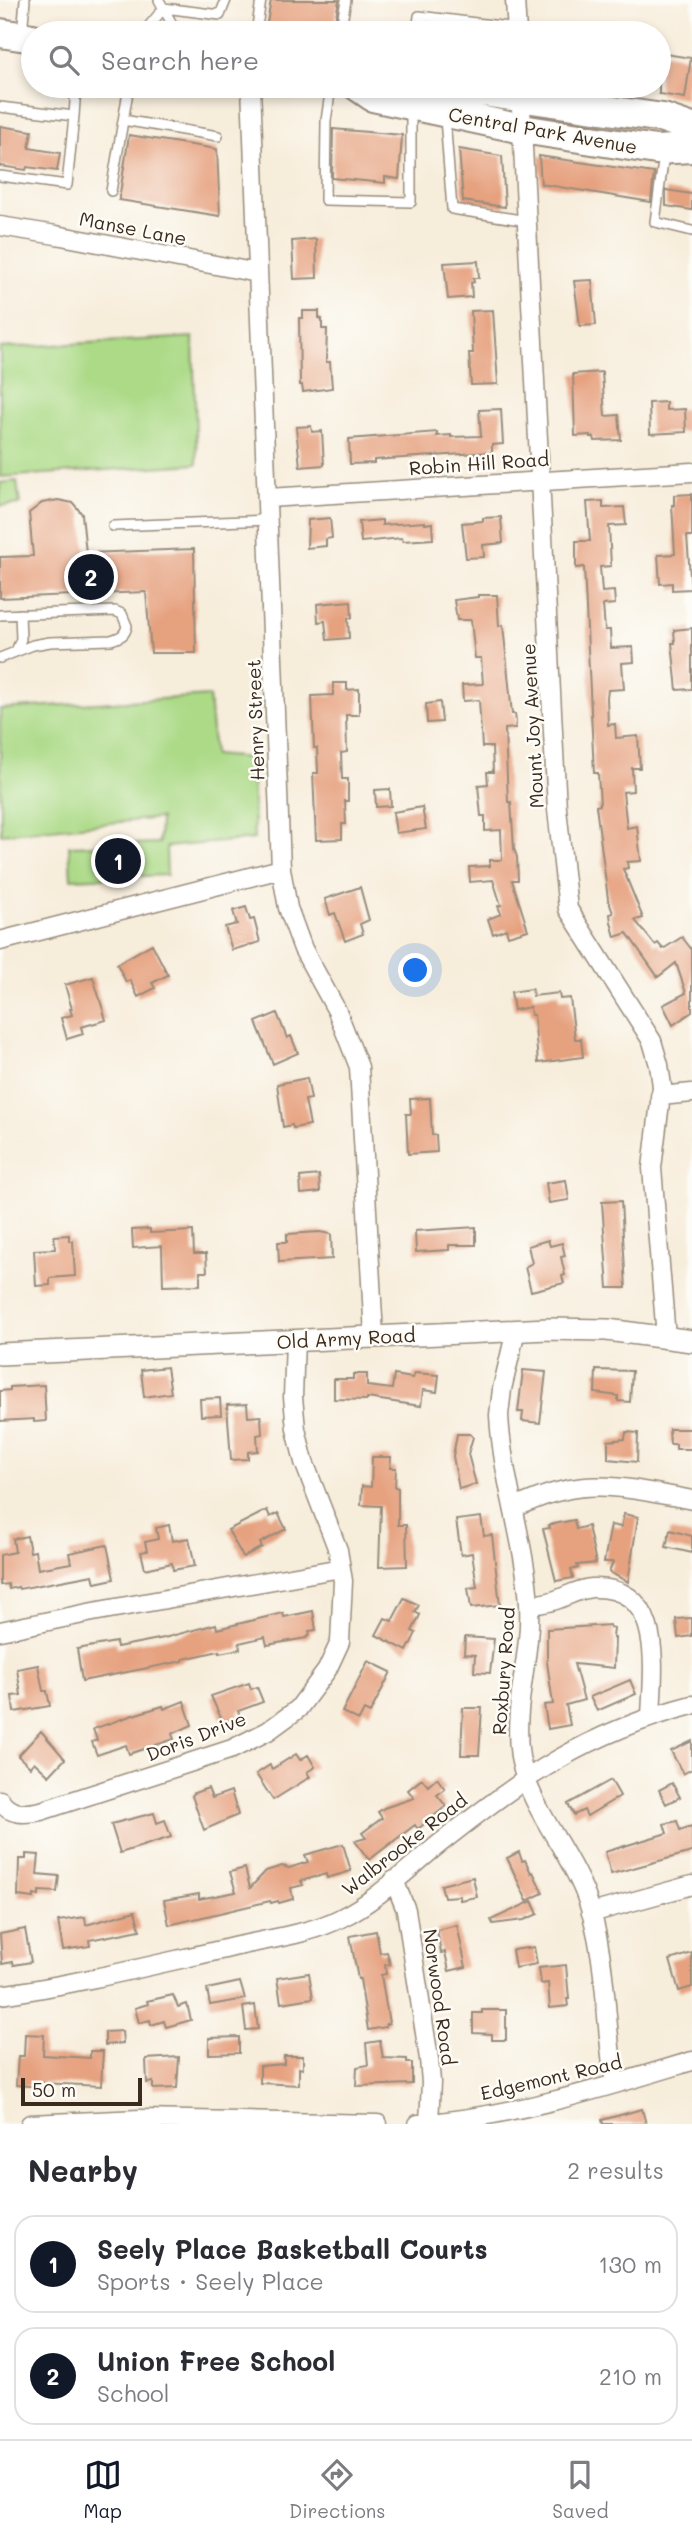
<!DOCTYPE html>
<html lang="en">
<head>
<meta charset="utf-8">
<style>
  body { margin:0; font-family:Mali,sans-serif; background:#f2f2f3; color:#2b2b33 }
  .scale { position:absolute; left:21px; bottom:18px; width:121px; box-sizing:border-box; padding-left:7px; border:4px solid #3b2a1e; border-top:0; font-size:19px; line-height:24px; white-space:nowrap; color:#3b2a1e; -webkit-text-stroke:5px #fdfcf7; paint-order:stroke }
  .you { position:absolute; left:416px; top:971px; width:24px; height:24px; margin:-18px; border:5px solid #fff; border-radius:50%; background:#1a73e8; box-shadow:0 0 0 10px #1a73e833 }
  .badge { display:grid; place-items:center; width:46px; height:46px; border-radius:50%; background:#111827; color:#fff; font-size:23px; font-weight:700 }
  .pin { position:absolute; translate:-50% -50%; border:4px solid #fff; box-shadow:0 2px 7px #0006 }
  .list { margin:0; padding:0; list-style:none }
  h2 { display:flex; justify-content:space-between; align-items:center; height:91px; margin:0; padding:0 28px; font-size:30px }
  h2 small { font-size:23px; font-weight:400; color:#7c7c81 }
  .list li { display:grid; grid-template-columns:46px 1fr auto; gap:21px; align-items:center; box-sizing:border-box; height:98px; margin:0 14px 14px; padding:0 14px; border:2px solid #e1e1e2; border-radius:21px }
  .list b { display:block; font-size:26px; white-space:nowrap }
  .list p { margin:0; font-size:23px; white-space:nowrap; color:#7c7c81 }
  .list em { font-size:23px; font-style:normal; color:#7c7c81 }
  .icon { flex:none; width:38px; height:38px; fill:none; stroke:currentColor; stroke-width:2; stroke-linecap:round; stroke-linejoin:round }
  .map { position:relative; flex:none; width:692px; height:2124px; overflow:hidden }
  .search { position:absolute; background:#fff; box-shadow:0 4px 10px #0003; left:21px; right:21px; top:21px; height:77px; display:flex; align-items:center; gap:18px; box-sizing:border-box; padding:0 24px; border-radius:38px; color:#7c7c81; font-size:26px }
  .sheet { height:315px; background:#fff }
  nav { display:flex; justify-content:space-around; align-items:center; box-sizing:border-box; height:98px; border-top:2px solid #e1e1e2; background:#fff; font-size:19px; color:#7c7c81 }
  nav a { display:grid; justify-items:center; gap:4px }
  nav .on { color:#111827 }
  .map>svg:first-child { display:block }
  .green { fill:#acda87; stroke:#748252; stroke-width:2 }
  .building { fill:#e6a17f }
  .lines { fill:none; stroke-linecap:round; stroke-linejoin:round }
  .service-casing { stroke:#998c7c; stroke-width:12 }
  .minor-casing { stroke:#998c7c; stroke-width:21 }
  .tertiary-casing { stroke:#998c7c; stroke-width:24 }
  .primary-casing { stroke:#998c7c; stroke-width:32 }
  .service { stroke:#fff; stroke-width:9 }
  .minor { stroke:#fff; stroke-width:18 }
  .tertiary { stroke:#fff; stroke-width:21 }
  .primary { stroke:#fff; stroke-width:28 }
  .labels { text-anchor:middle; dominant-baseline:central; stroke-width:5; stroke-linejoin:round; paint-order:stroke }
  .street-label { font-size:19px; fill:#3b2a1e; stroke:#fdfcf7 }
</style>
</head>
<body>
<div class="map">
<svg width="692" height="2124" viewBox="0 0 692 2124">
  <rect width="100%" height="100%" fill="#fdfcf7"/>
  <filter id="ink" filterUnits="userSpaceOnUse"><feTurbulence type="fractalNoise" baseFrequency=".0143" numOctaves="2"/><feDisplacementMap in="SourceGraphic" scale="14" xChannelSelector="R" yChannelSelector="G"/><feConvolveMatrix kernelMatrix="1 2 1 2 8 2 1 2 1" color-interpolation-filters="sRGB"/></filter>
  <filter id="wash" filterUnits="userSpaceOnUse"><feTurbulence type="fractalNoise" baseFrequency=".00686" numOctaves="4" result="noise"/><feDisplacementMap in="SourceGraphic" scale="28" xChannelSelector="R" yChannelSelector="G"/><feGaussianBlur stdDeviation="1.57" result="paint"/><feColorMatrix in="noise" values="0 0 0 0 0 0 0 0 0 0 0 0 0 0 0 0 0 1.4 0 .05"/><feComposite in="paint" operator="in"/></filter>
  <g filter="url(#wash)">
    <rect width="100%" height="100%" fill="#f7eddb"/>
    <!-- green -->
    <path class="green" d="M193 337 197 464 0 477V348Z
      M17 481 20 504 0 506V483Z
      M209 696 214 755 252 758 254 839 166 847 167 875 71 879 69 846 159 843 160 818 1 834 0 709Z"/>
    <g id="blocks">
      <!-- building -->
      <path class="building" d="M271 0H339L333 33 267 23Z
        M659 53 691 58 685 98 659 94Z
        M0 126 32 131 29 148 60 153 57 171 27 167 26 170 0 166Z
        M333 129 402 135 399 179 385 177V183L332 178Z
        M129 135 217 149 220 216 119 200Z
        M459 149 502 156 505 207 463 201Z
        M539 156 654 173 651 202 541 184Z
        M666 190 692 194V210L666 206Z
        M316 239 317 278 294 279 292 241Z
        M478 261 479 278H473L474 282 471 283 472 297 448 299 444 263Z
        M592 280 596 325 580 326 574 281Z
        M493 310 498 384 471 385 469 353H473L471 311Z
        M303 311H319V318L322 319V329H327L326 362H330L332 388 303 392 302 385H300L299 318H303Z
        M602 372 605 416 619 415 621 440 595 441 594 437H590V435L575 436 573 374Z
        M666 402V410L685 409 686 432 650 434 649 403Z
        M501 409 503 444 492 445V452L374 460V463L350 464 349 439 437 432V436L451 435V437L481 436 479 410Z
        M311 426 312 432 322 431 324 465 300 467 296 427Z
        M692 494V536H687L691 589 672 590V583L660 584 658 555 675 554 672 505H674V495Z
        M58 500 73 503 82 514 86 553 194 549 196 653H151L146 592 0 598V557L33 556 29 513 42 503Z
        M603 501V508L624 507 626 525 609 526 611 566 600 567 602 592 614 591 615 604 603 605 605 630H610L611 648 633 647 634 662 622 663 624 689 608 690 607 697 608 725 615 724 616 738 638 736 640 768H632L633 791 623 792 627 828 637 826 641 861 627 862 628 868 623 869 643 918 635 920 655 945 658 943 663 949 682 937 692 950V1012L673 1025 663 1005 686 993 676 963 658 977 627 933 615 937 611 922 610 914 613 913 608 899 596 806 600 805 598 773H594L584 567 576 568V541H590L587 502Z
        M501 517 503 543 483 545 484 557 466 558 462 523 483 521V518Z
        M330 518 332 538 326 539V546L307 548 308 520Z
        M382 520V525L425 522V524L432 523 433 539 403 541 402 538 361 542 359 522Z
        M478 595H497L499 626 503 625 512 714H515L516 722 515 728 505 729 508 802H511L514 849 517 857 518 880H512L528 930 508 936 506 929 493 934 488 919 501 914 498 906 501 905 493 880 470 882 469 867 490 866V860H502L501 830 485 831V816H481L478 785 488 784 487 772H493L492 747H482L479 700 463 701 462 685 483 684 481 658H475L471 620H457L454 600 478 597Z
        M351 601 352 618H348L349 638 327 640 325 621 318 622 317 604Z
        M692 628V689L677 690 672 643H675L674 630Z
        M333 683H347V690L359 689V715H346L347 752 341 753 342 779H348V801H345L346 824H342V839L316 840 313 773H318L317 748H314L312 696 333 695Z
        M440 702 442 722 427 723 426 704Z
        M390 789 391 806 376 807 375 790Z
        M422 807 426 829 396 833 393 812Z
        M360 887 369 920 360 924 363 934 345 941 335 913 330 915 325 899Z
        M246 907 250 920 254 919 260 942 232 950 225 927 237 924 233 911Z
        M152 944 168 975 152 983 155 988 138 997 130 980 126 982 117 964Z
        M93 977 106 1020 81 1027 83 1034 67 1039 61 1018 72 1015 70 1009H72L65 985Z
        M532 989 533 996 559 993 560 999 570 998 575 1039H581L583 1057 538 1063 534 1015H531L530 1007 514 1010 511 992Z
        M277 1013 287 1038 291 1036 298 1053 273 1064 256 1022Z
        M307 1078 311 1099 305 1100 310 1125 293 1128 292 1125 283 1127 277 1084Z
        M430 1098 432 1135H436L437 1152 408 1154 406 1114H411L410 1099Z
        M319 1175 320 1192 301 1194 300 1177Z
        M566 1180 569 1200 549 1203 546 1183Z
        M621 1201 626 1288H608L602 1202Z
        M476 1227V1245H449V1250L416 1252 415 1231Z
        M150 1229V1233L193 1231 194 1254H206L207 1272H200V1285L163 1286 162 1246 133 1248 132 1230Z
        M320 1232 331 1234 332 1259 279 1262 278 1242H287V1234Z
        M69 1235V1241H73L75 1276 50 1278V1285L36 1286 34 1250 55 1249 54 1236Z
        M548 1240 550 1246 562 1243 565 1256 561 1257 565 1275 562 1276 564 1283 531 1291 525 1267 532 1263 528 1246Z
        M167 1367 171 1393 144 1397 141 1370Z
        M523 1370 546 1372 540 1423 522 1421 523 1412H518Z
        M596 1370 632 1371 630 1402 618 1401V1396L595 1393Z
        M414 1373 439 1375 437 1392 423 1390 421 1406 367 1398V1400L334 1399V1379H353V1374H367V1386L392 1389 394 1375 413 1378Z
        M44 1385 46 1421 34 1422V1419L0 1421V1391L10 1390V1387Z
        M220 1398 221 1415 201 1416 200 1399Z
        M247 1404 248 1417 261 1416 262 1434 257 1435 258 1451 248 1452V1459L231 1460 227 1405Z
        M669 1429H692V1449H676V1444H670Z
        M626 1432 638 1433 637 1462 608 1459V1441L625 1439Z
        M457 1434H470L473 1437 468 1454 476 1484 459 1489 453 1456Z
        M372 1457H391L390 1468H396L395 1487 398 1488V1525H406L407 1566 379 1567 381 1506 361 1505 362 1486 371 1487Z
        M267 1510 270 1517 278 1513 286 1529 260 1543 262 1547 243 1557 228 1530Z
        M624 1514 638 1517 628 1582 609 1572 613 1562H604L611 1525 621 1527Z
        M481 1517 484 1536 492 1535 500 1605 471 1608 468 1588 477 1587 472 1553 461 1555 456 1520Z
        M574 1520 576 1529 588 1526 596 1563 577 1565 578 1568 571 1570 573 1578 556 1581 543 1529 550 1528 549 1525Z
        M169 1525 172 1541 189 1538 195 1566 173 1570 172 1563 145 1569 141 1552 147 1551 145 1542 158 1539 156 1528Z
        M670 1530 692 1536V1553L666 1547Z
        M27 1536 30 1552 35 1551 38 1569 71 1563 69 1553 107 1545 114 1579 95 1583 93 1575 19 1589 18 1587 9 1589 8 1584 0 1585V1555L15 1552 13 1539Z
        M404 1598 419 1605 415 1612 420 1615 412 1631 416 1633 407 1651 376 1635 385 1618 392 1621Z
        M313 1611 316 1630 309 1631 310 1635 306 1638 267 1645 265 1637 239 1643 240 1649 219 1653V1651L183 1659V1661L82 1681 77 1649 116 1642 117 1647 164 1638 216 1624 217 1629 283 1613 284 1617Z
        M692 1618V1636L678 1638 676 1619Z
        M610 1625V1627L614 1628 613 1638H615L614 1668 574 1664 584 1700 566 1705 570 1725 548 1729 544 1705 553 1704 547 1662V1629Z
        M465 1637 494 1639 490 1673 474 1672 475 1655 464 1654Z
        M368 1661 391 1672 370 1713 364 1710 359 1720 342 1712Z
        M38 1665 43 1691H47L50 1706 14 1712 12 1696 21 1695 17 1669Z
        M630 1680 636 1694 597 1711 590 1697Z
        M249 1683 251 1689 257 1687 263 1702 238 1711 240 1717 223 1723 211 1696Z
        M184 1701 192 1725 172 1734 174 1739 129 1754 126 1745 97 1755 92 1742 97 1740 93 1729 133 1715 163 1706 164 1709Z
        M463 1708H482L479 1755H461Z
        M41 1731 65 1759 49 1776 34 1762 30 1767 18 1756Z
        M692 1741V1769L683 1774 671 1751Z
        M296 1754 300 1760 308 1755 315 1767 307 1772 310 1777 273 1800 256 1774 270 1765 272 1769Z
        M437 1778 445 1789 437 1795 446 1806 418 1829 415 1825 369 1860 355 1841 366 1838 362 1833 382 1818 378 1812 384 1808 414 1798 408 1790 422 1779 428 1786Z
        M611 1780 620 1796 587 1816 584 1810 574 1815 568 1804Z
        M672 1783 680 1797 666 1804 659 1790Z
        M208 1788 212 1798 231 1791 238 1815 204 1830 192 1796 194 1793Z
        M154 1813 157 1823 165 1820 171 1837 120 1853 111 1824Z
        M677 1821 680 1830 692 1826V1852L611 1874 605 1852 667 1833 664 1824Z
        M343 1844 351 1871 327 1878 326 1874 301 1881 303 1885 291 1888 293 1899 279 1903 278 1901 271 1903 270 1901 169 1925 164 1900 199 1894V1899L236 1892 230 1872 245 1868 250 1888 266 1871 282 1866 289 1868 308 1862 305 1855Z
        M519 1852 522 1861 525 1860 531 1873 533 1872 543 1893 527 1901 507 1858Z
        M26 1854 39 1855 37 1874 59 1876 57 1892 39 1891V1896L34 1895V1898L18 1896 19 1859H26Z
        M473 1877 477 1897 460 1900V1896L444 1897 441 1885Z
        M532 1901 538 1914 524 1920 493 1924 491 1920Z
        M135 1911 140 1930 89 1940 90 1946 63 1950 58 1921 85 1917 86 1925Z
        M457 1925 466 1967 449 1971 445 1952 441 1953 437 1930Z
        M25 1929 31 1962 14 1965 13 1962 2 1964 0 1934Z
        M376 1931 380 1953 387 1952 390 1964 385 1965 386 1974 381 1975 389 2023 386 2024V2027L368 2030 360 1979H358L350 1936Z
        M534 1947 537 1964 515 1968 512 1950Z
        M692 1953V1987L679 1991 670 1960Z
        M566 1965 569 1999H567L568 2006 550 2008 548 1983 541 1984 539 1968Z
        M309 1973 313 1998 281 2003 277 1978Z
        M240 1982 245 1999 210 2005 207 1989Z
        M173 1995 178 2007 187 2004 191 2020 166 2027 164 2021 151 2025 150 2020 139 2023 135 2008 148 2004 147 2001Z
        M255 2005 258 2029 246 2030 243 2007Z
        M482 2010H506V2040H492V2034L473 2033V2013H482Z
        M122 2031 123 2043 105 2045V2032Z
        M25 2034 44 2035 43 2055 90 2058V2051H103L101 2086 42 2083V2087L16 2085 18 2056H24Z
        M239 2037V2053L209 2054V2038Z
        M380 2041 383 2058 407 2059V2063H412V2084L356 2086 357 2067 368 2065 366 2043Z
        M284 2056H303V2069L299 2068V2085L260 2083V2066L284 2064Z
        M179 2057 177 2088 153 2089V2082L147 2083 146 2059Z
        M642 2109 646 2124H603L602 2120Z"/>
    </g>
  </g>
  <g filter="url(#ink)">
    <use href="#blocks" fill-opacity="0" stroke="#998c7c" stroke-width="2"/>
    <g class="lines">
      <!-- service casing -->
      <g class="service-casing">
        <path id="service" d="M159 0 177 33
          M164 8 220 15 226 0
          M143 33 164 8
          M256 33 261 0
          M340 33 346 0
          M417 33 419 16 517 28
          M22 34 25 0
          M331 86 326 121 325 200 411 202V110
          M0 107 74 116 76 86
          M445 118 452 209 527 221
          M123 120 218 136
          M664 154 655 222 692 231
          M0 176 67 185 74 116
          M111 191 129 86
          M113 526 269 520
          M0 615 115 611 122 614 127 626C125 636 120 637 111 640L50 642 33 645 0 658
          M16 651 21 639 20 614"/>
      </g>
      <!-- minor casing -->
      <g class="minor-casing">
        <path id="minor" d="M515 0 517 33
          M251 86 281 869 288 908 303 949 337 1011 359 1067 374 1336
          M520 89 557 809 568 909 652 1041 659 1065 662 1086 652 1168 666 1337
          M0 226 56 235 258 273
          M268 498 692 472
          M0 941 281 869
          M660 1096 692 1093
          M516 1330 502 1389 499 1415C502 1479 525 1541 529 1604 532 1655 512 1706 520 1757 529 1808 568 1848 586 1896 608 1957 604 2022 615 2084
          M514 1508C529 1502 545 1494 561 1491 604 1480 649 1492 692 1500
          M529 1605C540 1604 550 1603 561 1598 571 1594 580 1589 592 1588 665 1585 653 1668 651 1716
          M0 1631 93 1612 341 1568
          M0 1800C9 1816 26 1814 41 1811L232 1749 268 1731 298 1709 327 1670 340 1642 343 1581 338 1550 304 1462 296 1429 293 1397 295 1340
          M394 1880 406 1910 429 2059 431 2082 429 2123
          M591 1913 692 1885
          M0 1995C77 1984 153 1965 229 1948 266 1939 308 1935 341 1918 377 1900 408 1869 439 1844 524 1777 585 1733 692 1705
          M30 2124 140 2119 378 2124
          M418 2124C511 2117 603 2088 692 2061"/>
      </g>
      <!-- tertiary casing -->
      <g class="tertiary-casing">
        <path id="tertiary" d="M0 1354 548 1329 607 1330 692 1341"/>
      </g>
      <!-- primary casing -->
      <g class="primary-casing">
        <path id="primary" d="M0 33 33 38
          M357 86 373 97 522 129 656 150 692 148
          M442 86 663 118 692 128"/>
      </g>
      <!-- service -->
      <use href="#service" class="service"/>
      <!-- minor -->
      <use href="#minor" class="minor"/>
      <!-- tertiary -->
      <use href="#tertiary" class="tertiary"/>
      <!-- primary -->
      <use href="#primary" class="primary"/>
    </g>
  </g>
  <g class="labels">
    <!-- street labels -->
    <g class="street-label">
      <text transform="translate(543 130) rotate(10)">Central Park Avenue</text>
      <text transform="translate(133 228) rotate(11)">Manse Lane</text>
      <text transform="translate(479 463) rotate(-4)">Robin Hill Road</text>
      <text transform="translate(255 720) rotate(-92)">Henry Street</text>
      <text transform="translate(532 726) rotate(-93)">Mount Joy Avenue</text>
      <text transform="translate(346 1338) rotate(-3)">Old Army Road</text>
      <text transform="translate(503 1671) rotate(-86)">Roxbury Road</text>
      <text transform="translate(196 1736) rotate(-21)">Doris Drive</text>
      <text transform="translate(404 1844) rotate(-38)">Walbrooke Road</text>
      <text transform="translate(440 1997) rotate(82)">Norwood Road</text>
      <text transform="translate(551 2077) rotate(-13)">Edgemont Road</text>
    </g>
  </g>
</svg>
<div class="scale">50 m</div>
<div class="you"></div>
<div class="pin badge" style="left:118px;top:861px">1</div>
<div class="pin badge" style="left:91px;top:577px">2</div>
<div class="search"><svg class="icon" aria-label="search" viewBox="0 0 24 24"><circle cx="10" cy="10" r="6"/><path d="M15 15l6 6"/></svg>Search here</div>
</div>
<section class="sheet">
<h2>Nearby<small>2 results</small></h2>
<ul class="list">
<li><span class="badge">1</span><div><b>Seely Place Basketball Courts</b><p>Sports · Seely Place</p></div><em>130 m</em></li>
<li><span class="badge">2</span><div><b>Union Free School</b><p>School</p></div><em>210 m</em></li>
</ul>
</section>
<nav>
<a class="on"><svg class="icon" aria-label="map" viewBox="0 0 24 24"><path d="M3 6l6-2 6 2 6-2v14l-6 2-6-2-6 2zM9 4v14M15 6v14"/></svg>Map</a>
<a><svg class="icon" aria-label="directions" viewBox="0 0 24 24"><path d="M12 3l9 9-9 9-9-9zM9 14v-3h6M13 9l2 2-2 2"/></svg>Directions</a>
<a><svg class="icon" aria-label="saved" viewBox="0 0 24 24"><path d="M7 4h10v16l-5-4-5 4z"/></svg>Saved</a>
</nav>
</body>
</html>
